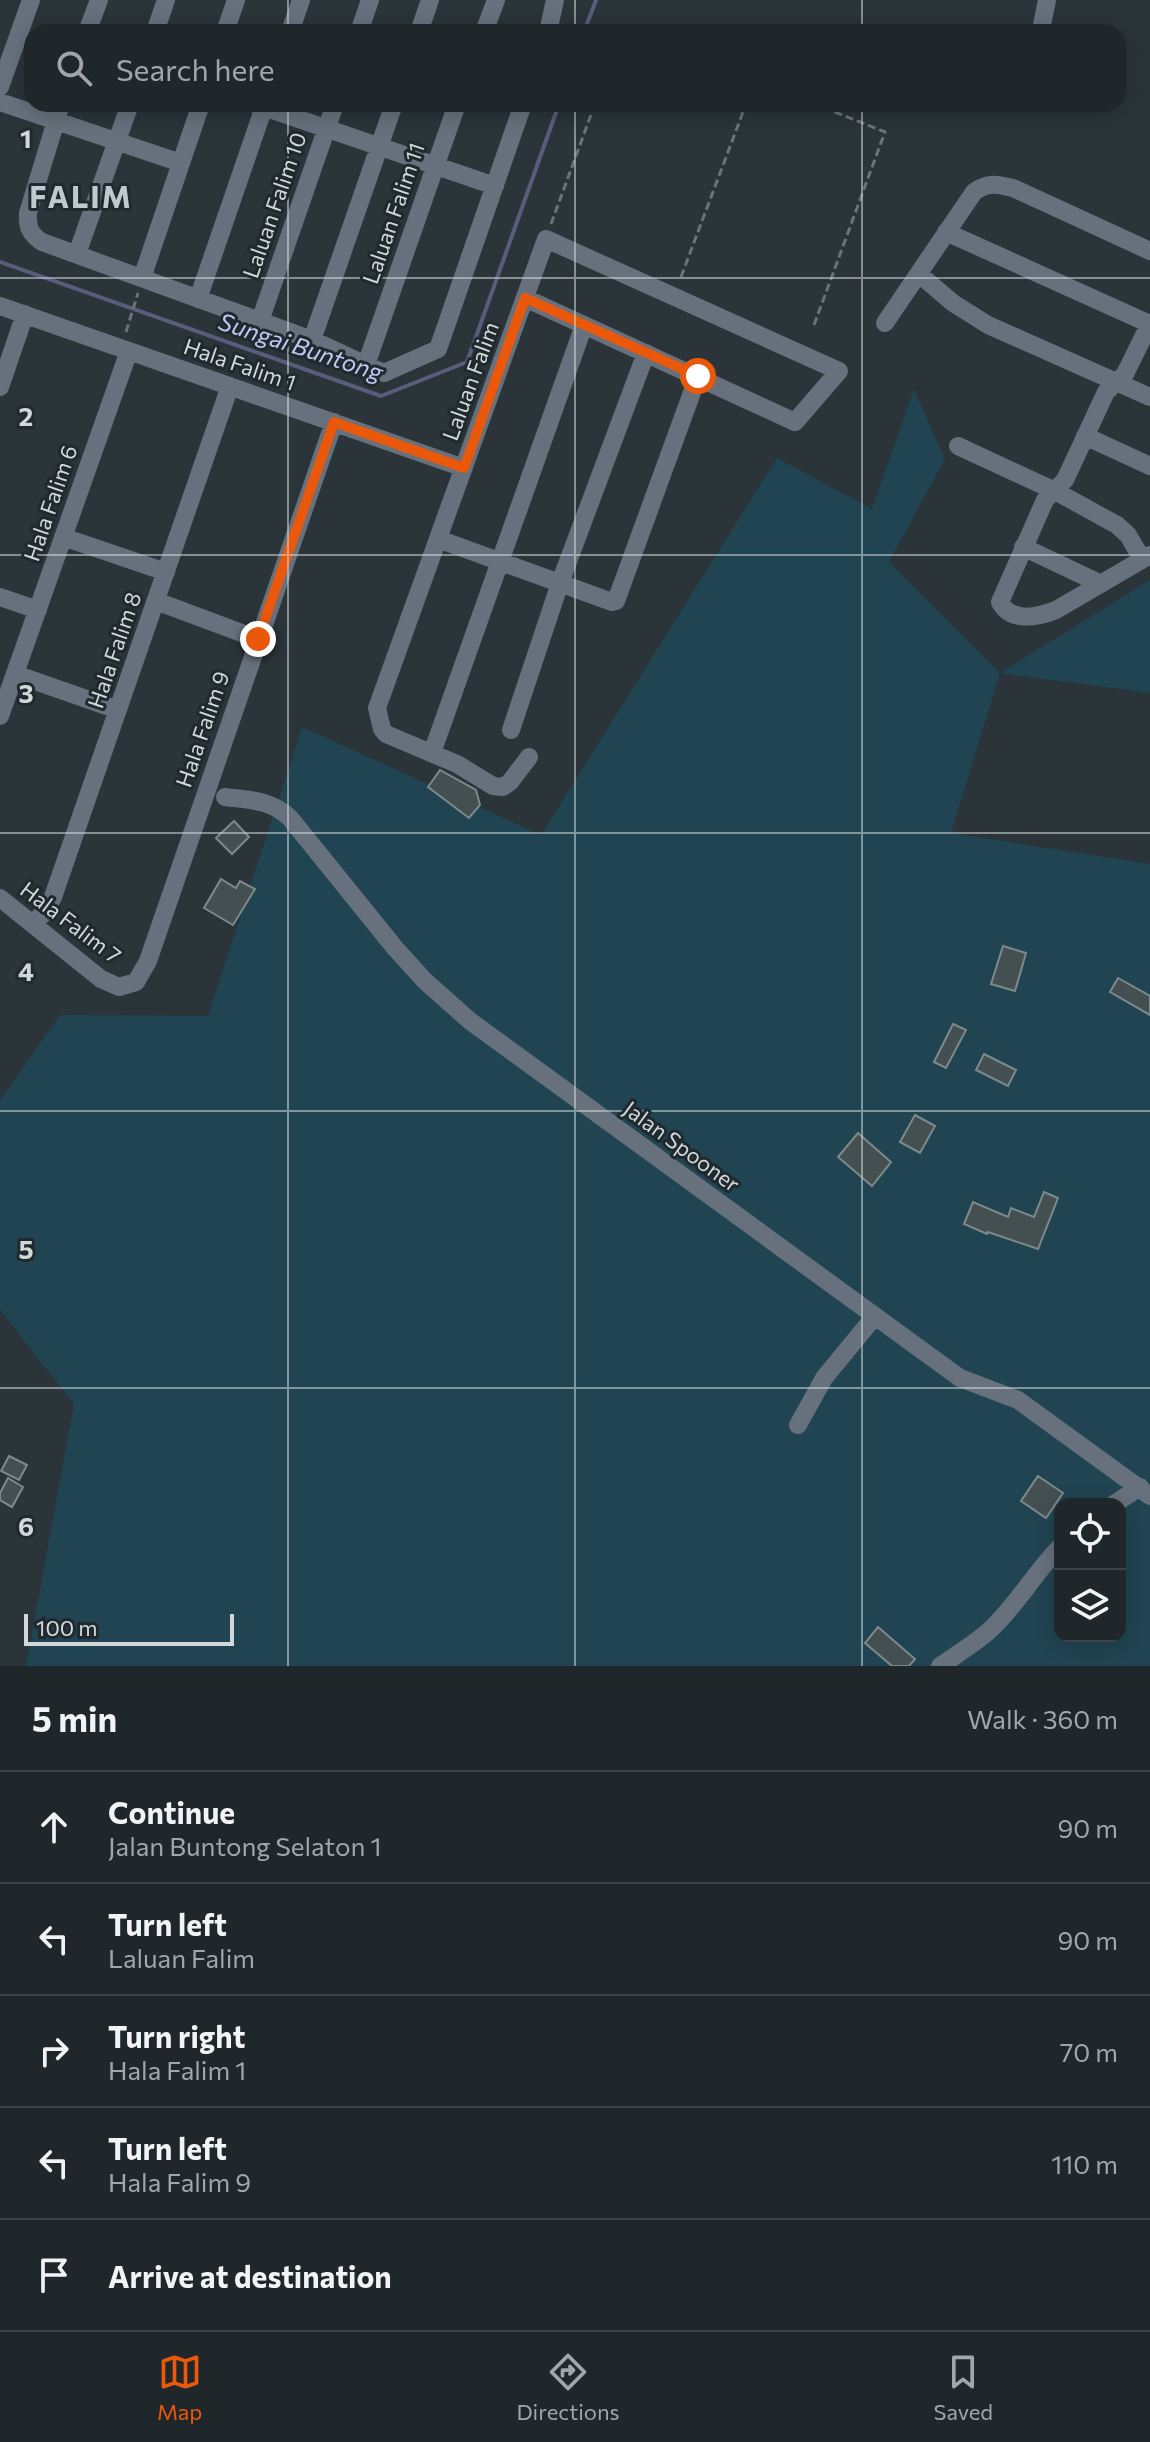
<!DOCTYPE html>
<html lang="en">
<head>
<meta charset="utf-8">
<style>
  body { margin:0; font-family:Commissioner,sans-serif; background:#2d3337; color:#f1f3f6 }
  .controls { position:absolute; right:24px; bottom:24px; display:grid; overflow:hidden; border-radius:16px; box-shadow:0 4px 20px #0003 }
  .controls button { width:72px; height:72px; display:grid; place-items:center; padding:0; border:0; border-bottom:2px solid #3d4447; background:#20272b; color:#f1f3f6; font:40px sans-serif }
  .scale { position:absolute; left:24px; bottom:20px; width:210px; box-sizing:border-box; padding-left:8px; border:4px solid #d1d8da; border-top:0; font-size:22px; line-height:28px; white-space:nowrap; color:#d1d8da; -webkit-text-stroke:6px #202a2e; paint-order:stroke }
  .stop { position:absolute; width:24px; height:24px; margin:-18px; border:6px solid #ea580c; border-radius:50%; background:#fff }
  .stop.end { background:#ea580c; border-color:#fff; box-shadow:0 2px 8px #0008 }
  .list { margin:0; padding:0; list-style:none }
  h2 { display:flex; justify-content:space-between; align-items:center; height:104px; margin:0; padding:0 32px; font-size:34px }
  h2 small { font-size:26px; font-weight:400; color:#a2a5a9 }
  .list li { display:grid; grid-template-columns:52px 1fr auto; gap:24px; align-items:center; box-sizing:border-box; height:112px; padding:0 32px; border-top:2px solid #3d4447 }
  .list b { display:block; font-size:30px; white-space:nowrap }
  .list p { margin:0; font-size:26px; white-space:nowrap; color:#a2a5a9 }
  .list em { font-size:26px; font-style:normal; color:#a2a5a9 }
  .icon { flex:none; width:44px; height:44px; fill:none; stroke:currentColor; stroke-width:2; stroke-linecap:round; stroke-linejoin:round }
  .map { position:relative; flex:none; width:1150px; height:1666px; overflow:hidden }
  .search { position:absolute; background:#20272b; box-shadow:0 4px 20px #0003; left:24px; right:24px; top:24px; height:88px; display:flex; align-items:center; gap:20px; box-sizing:border-box; padding:0 28px; border-radius:24px; color:#a2a5a9; font-size:30px }
  .sheet { height:664px; background:#20272b }
  nav { display:flex; justify-content:space-around; align-items:center; box-sizing:border-box; height:112px; border-top:2px solid #3d4447; background:#20272b; font-size:22px; color:#a2a5a9 }
  nav a { display:grid; justify-items:center; gap:4px }
  nav .on { color:#ea580c }
  .map>svg:first-child { display:block }
  .green { fill:#214452; fill-rule:evenodd }
  .lines { fill:none; stroke-linecap:round; stroke-linejoin:round }
  .stream { stroke:#595c7b; stroke-width:4 }
  .building { fill:#434f50; stroke:#7d8a8b; stroke-width:2 }
  .path { stroke:#6a7377; stroke-width:3; stroke-dasharray:8 4; stroke-linecap:butt }
  .minor { stroke:#67717d; stroke-width:18 }
  .route { stroke:#ea580c; stroke-width:10 }
  .grid { fill:none; stroke:#d1d8da; stroke-width:2; stroke-opacity:0.55 }
  .labels { text-anchor:middle; dominant-baseline:central; stroke-width:6; stroke-linejoin:round; paint-order:stroke }
  .street-label { font-size:22px; fill:#d1d8da; stroke:#202a2e }
  .water-label { font-size:24px; font-style:italic; fill:#c2c7f5; stroke:#202a2e }
  .district-label { font-size:30px; font-weight:bold; letter-spacing:2px; fill:#becad0; stroke:#202a2e }
  .grid-label { font-size:26px; text-anchor:middle; font-weight:bold; fill:#d1d8da; stroke:#202a2e; stroke-width:6; stroke-linejoin:round; paint-order:stroke }
</style>
</head>
<body>
<div class="map">
<svg width="1150" height="1666" viewBox="0 0 1150 1666">
  <rect width="100%" height="100%" fill="#2a3439"/>
  <!-- green -->
  <path class="green" d="M914 389 945 459 889 562 1000 673 1150 580V693L1000 673 951 833 1150 864V1666H26L74 1404 0 1310V1100L60 1015 208 1016 302 727 541 835 777 458 872 509ZM1060 1504H1120V1636H1060Z"/>
  <g class="lines">
    <!-- stream -->
    <path class="stream" d="M584 32 596 0
      M0 262 381 396 467 362 559 104"/>
  </g>
  <!-- building -->
  <path class="building" d="M440 770 476 790 480 805 469 818 428 787Z
    M234 821 249 837 232 854 216 838Z
    M221 879 236 888 240 881 255 889 233 925 204 908Z
    M1003 946 1026 953 1015 991 991 984Z
    M1118 978 1150 996V1015L1110 992Z
    M953 1024 966 1030 946 1068 934 1062Z
    M984 1054 1016 1070 1008 1086 976 1070Z
    M915 1115 935 1126 920 1153 900 1142Z
    M858 1133 891 1162 872 1186 838 1157Z
    M1044 1192 1058 1198 1038 1249 988 1232 987 1234 964 1224 973 1202 1008 1217 1011 1208 1034 1217Z
    M9 1456 27 1465 19 1480 1 1471Z
    M1038 1476 1063 1493 1046 1518 1021 1501Z
    M8 1478 23 1487 12 1507 0 1500V1493Z
    M878 1627 915 1659 909 1666H892L865 1643Z"/>
  <g class="lines">
    <!-- path -->
    <path class="path" d="M621 32 622 27 635 32
      M551 224 595 104
      M681 277 746 104
      M814 325 885 132 815 104
      M126 332 138 293"/>
    <!-- minor -->
    <path class="minor" d="M1042 25 1047 0
      M87 32 99 0
      M155 32 166 0
      M225 32 236 0
      M290 32 301 0
      M359 32 370 0
      M419 32 430 0
      M484 32 496 0
      M548 32 555 0
      M0 87 31 0
      M0 102 181 163
      M61 104 28 213C27 227 30 234 42 242L312 340 366 365 457 104
      M255 104 495 186
      M946 232 1150 324
      M77 254 130 104
      M919 274 953 303 988 325 1150 397
      M142 278 201 104
      M525 298 795 422 839 371 546 239 377 708 382 729 386 734 457 764 493 786 503 787 510 782 529 757
      M198 299 265 104
      M0 306 464 468
      M260 321 335 104
      M885 323 974 192C988 182 997 184 1013 188L1150 251
      M1150 323 1125 374 1106 392 1065 480 1045 500 1000 602C1011 623 1038 617 1056 610L1150 555
      M312 340 394 104
      M366 365 384 373 438 349 523 104
      M0 387 25 314
      M1085 436 1150 466
      M958 446 1055 491 1117 525 1128 535 1142 559
      M63 537 166 572
      M438 539 612 602 616 601 698 376
      M1023 547 1101 584
      M0 597 38 610
      M156 601 258 639
      M15 674 118 710
      M0 716 129 351
      M511 730 560 583 646 353
      M432 753 584 325
      M225 797C250 800 271 800 290 818L395 948 425 981 470 1021 960 1378 1018 1400 1150 1496
      M0 898 101 979 119 987 136 982 148 961 334 422
      M33 923 45 912 53 897 230 386
      M798 1425 824 1378 875 1316
      M1114 1504 1140 1487
      M940 1666C957 1654 976 1643 991 1629 1017 1605 1035 1572 1060 1547"/>
  </g>
  <g class="lines">
    <!-- route -->
    <path class="route" d="M258 639 334 422 464 468 525 298 698 376"/>
  </g>
  <!-- grid -->
  <path class="grid" d="M288 0V32M575 0V32M862 0V32M288 104V1666M575 104V1666M862 104V1666M0 278H1150M0 555H1150M0 833H1150M0 1111H1150M0 1388H1150"/>
  <g class="labels">
    <!-- street labels -->
    <g class="street-label">
      <text transform="translate(274 205) rotate(-71)">Laluan Falim 10</text>
      <text transform="translate(393 213) rotate(-71)">Laluan Falim 11</text>
      <text transform="translate(240 364) rotate(19)">Hala Falim 1</text>
      <text transform="translate(470 381) rotate(-70)">Laluan Falim</text>
      <text transform="translate(50 503) rotate(-71)">Hala Falim 6</text>
      <text transform="translate(114 650) rotate(-71)">Hala Falim 8</text>
      <text transform="translate(202 729) rotate(-71)">Hala Falim 9</text>
      <text transform="translate(71 922) rotate(37)">Hala Falim 7</text>
      <text transform="translate(682 1146) rotate(36)">Jalan Spooner</text>
    </g>
    <!-- water labels -->
    <g class="water-label">
      <text transform="translate(301 346) rotate(18)">Sungai Buntong</text>
    </g>
    <!-- district labels -->
    <g class="district-label">
      <text x="81" y="195">FALIM</text>
    </g>
  </g>
  <g class="grid-label">
    <text x="26" y="148">1</text>
    <text x="26" y="426">2</text>
    <text x="26" y="703">3</text>
    <text x="26" y="981">4</text>
    <text x="26" y="1259">5</text>
    <text x="26" y="1536">6</text>
  </g>
</svg>
<div class="controls">
<button><svg class="icon" aria-label="locate" viewBox="0 0 24 24"><circle cx="12" cy="12" r="6"/><path d="M12 2v4M12 18v4M2 12h4M18 12h4"/></svg></button>
<button><svg class="icon" aria-label="layers" viewBox="0 0 24 24"><path d="M12 4l9 5-9 5-9-5zM3 14l9 5 9-5"/></svg></button>
</div>
<div class="scale">100 m</div>
<div class="stop" style="left:698px;top:376px"></div>
<div class="stop end" style="left:258px;top:639px"></div>
<div class="search"><svg class="icon" aria-label="search" viewBox="0 0 24 24"><circle cx="10" cy="10" r="6"/><path d="M15 15l6 6"/></svg>Search here</div>
</div>
<section class="sheet">
<h2>5 min<small>Walk · 360 m</small></h2>
<ul class="list">
<li><svg class="icon" aria-label="ahead" viewBox="0 0 24 24"><path d="M12 20V5M6 11l6-6 6 6"/></svg><div><b>Continue</b><p>Jalan Buntong Selaton 1</p></div><em>90 m</em></li>
<li><svg class="icon" aria-label="left" viewBox="0 0 24 24"><path d="M17 20v-9H6M10 6l-5 5 5 5"/></svg><div><b>Turn left</b><p>Laluan Falim</p></div><em>90 m</em></li>
<li><svg class="icon" aria-label="right" viewBox="0 0 24 24"><path d="M7 20v-9h11M14 6l5 5-5 5"/></svg><div><b>Turn right</b><p>Hala Falim 1</p></div><em>70 m</em></li>
<li><svg class="icon" aria-label="left" viewBox="0 0 24 24"><path d="M17 20v-9H6M10 6l-5 5 5 5"/></svg><div><b>Turn left</b><p>Hala Falim 9</p></div><em>110 m</em></li>
<li><svg class="icon" aria-label="arrive" viewBox="0 0 24 24"><path d="M6 21V4h12l-3 4 3 4H6"/></svg><div><b>Arrive at destination</b></div></li>
</ul>
</section>
<nav>
<a class="on"><svg class="icon" aria-label="map" viewBox="0 0 24 24"><path d="M3 6l6-2 6 2 6-2v14l-6 2-6-2-6 2zM9 4v14M15 6v14"/></svg>Map</a>
<a><svg class="icon" aria-label="directions" viewBox="0 0 24 24"><path d="M12 3l9 9-9 9-9-9zM9 14v-3h6M13 9l2 2-2 2"/></svg>Directions</a>
<a><svg class="icon" aria-label="saved" viewBox="0 0 24 24"><path d="M7 4h10v16l-5-4-5 4z"/></svg>Saved</a>
</nav>
</body>
</html>
